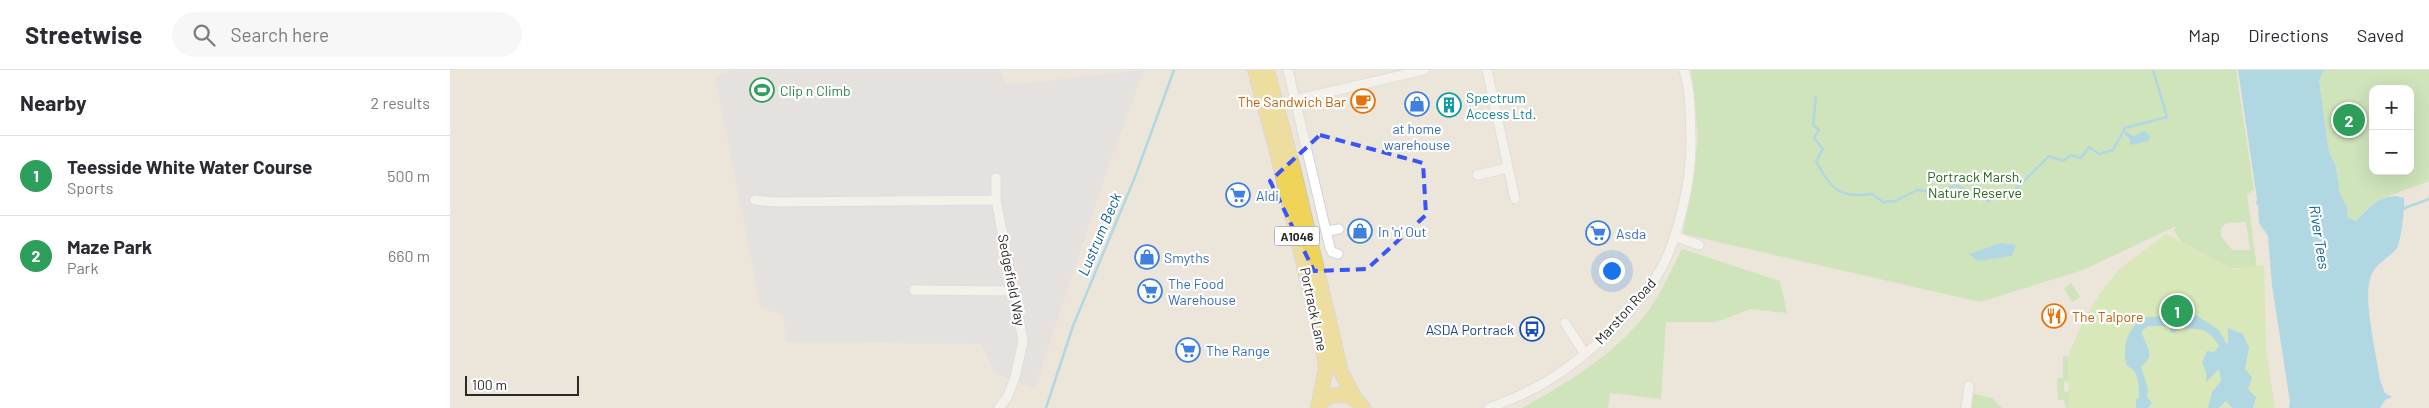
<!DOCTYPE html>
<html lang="en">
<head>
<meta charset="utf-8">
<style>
  body { margin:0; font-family:Barlow,sans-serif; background:#f7f7f7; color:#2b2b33 }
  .controls { position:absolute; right:15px; top:15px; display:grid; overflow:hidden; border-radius:10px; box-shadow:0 5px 20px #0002 }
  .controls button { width:45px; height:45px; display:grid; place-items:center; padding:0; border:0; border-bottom:1px solid #e1e1e2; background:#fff; color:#2b2b33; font:25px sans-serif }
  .scale { position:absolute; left:15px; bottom:12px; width:114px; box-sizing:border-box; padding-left:5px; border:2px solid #292929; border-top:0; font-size:14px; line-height:18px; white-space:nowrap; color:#292929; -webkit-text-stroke:4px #fff; paint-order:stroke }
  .you { position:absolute; left:1161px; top:200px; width:18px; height:18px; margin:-12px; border:4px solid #fff; border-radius:50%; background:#1a73e8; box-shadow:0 0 0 8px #1a73e833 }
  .badge { display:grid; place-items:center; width:32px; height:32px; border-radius:50%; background:#111827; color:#fff; font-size:16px; font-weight:700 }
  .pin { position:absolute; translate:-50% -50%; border:2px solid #fff; box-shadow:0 1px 5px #0006 }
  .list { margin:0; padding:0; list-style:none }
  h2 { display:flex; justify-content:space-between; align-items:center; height:65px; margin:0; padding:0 20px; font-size:21px }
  h2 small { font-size:16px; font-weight:400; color:#7c7c81 }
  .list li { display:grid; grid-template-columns:32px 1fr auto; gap:15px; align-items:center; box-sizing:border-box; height:80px; padding:0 20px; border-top:1px solid #e1e1e2 }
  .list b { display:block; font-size:19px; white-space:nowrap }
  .list p { margin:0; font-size:16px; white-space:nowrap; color:#7c7c81 }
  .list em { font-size:16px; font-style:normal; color:#7c7c81 }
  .icon { flex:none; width:28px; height:28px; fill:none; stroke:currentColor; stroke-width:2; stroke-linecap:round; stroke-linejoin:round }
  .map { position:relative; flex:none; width:1979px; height:338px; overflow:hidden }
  header { display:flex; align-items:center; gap:30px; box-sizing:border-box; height:70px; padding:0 25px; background:#fff; border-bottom:1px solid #e1e1e2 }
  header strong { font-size:24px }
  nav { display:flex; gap:28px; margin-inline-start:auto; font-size:18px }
  .search { width:350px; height:45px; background:#f7f7f7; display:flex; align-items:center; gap:12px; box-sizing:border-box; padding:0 18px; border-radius:28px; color:#7c7c81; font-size:19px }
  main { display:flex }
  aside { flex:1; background:#fff }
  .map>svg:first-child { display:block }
  .industrial { fill:#dedbe3 }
  .green { fill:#ade296; fill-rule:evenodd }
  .pitch { fill:#c1ea92 }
  .water { fill:#6cc6ee }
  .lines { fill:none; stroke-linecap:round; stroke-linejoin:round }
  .stream { stroke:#6cc6ee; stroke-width:2.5 }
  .minor-casing { stroke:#d0d2e2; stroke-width:11 }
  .primary-casing { stroke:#c7c7c7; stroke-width:16 }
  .minor { stroke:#fff; stroke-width:9 }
  .primary { stroke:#f0d45a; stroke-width:14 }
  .marked { fill:none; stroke:#3954f9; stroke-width:4; stroke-dasharray:10 6; stroke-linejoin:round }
  .labels { text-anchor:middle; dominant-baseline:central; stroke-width:4.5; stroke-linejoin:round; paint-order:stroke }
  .shield { fill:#fff; stroke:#696969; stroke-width:1 }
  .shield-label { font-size:12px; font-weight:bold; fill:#292929 }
  .leisure-label { font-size:14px; fill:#27864d; stroke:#fff; text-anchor:start }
  .culture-label { font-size:14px; fill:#0d838f; stroke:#fff; text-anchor:start }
  .food-label { font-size:14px; fill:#c56008; stroke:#fff; text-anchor:end }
  .shop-label { font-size:14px; fill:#366cbe; stroke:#fff; text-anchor:start }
  .park-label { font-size:14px; fill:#266519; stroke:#fff }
  .street-label { font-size:14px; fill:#292929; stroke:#fff }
  .transit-label { font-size:14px; fill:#164399; stroke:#fff; text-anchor:end }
  .water-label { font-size:15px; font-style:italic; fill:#0d6298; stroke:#fff }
</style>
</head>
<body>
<header>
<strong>Streetwise</strong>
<div class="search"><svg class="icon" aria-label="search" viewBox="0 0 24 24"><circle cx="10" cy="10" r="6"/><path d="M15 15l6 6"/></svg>Search here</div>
<nav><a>Map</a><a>Directions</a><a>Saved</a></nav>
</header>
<main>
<aside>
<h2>Nearby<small>2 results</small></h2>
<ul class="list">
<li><span class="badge" style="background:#2e9e5b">1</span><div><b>Teesside White Water Course</b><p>Sports</p></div><em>500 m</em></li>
<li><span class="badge" style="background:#2e9e5b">2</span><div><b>Maze Park</b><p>Park</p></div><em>660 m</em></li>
</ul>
</aside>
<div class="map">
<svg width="1979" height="338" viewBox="0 0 1979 338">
  <rect width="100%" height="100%" fill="#ebe5da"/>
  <!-- industrial -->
  <path class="industrial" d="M285 0H550L557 15 694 0 655 106 585 319 546 304 531 274 336 272 333 245 311 238 265 7Z"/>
  <!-- green -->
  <path class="green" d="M1241 0H1786L1804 120 1797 124 1807 198H1781L1731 172 1724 160 1726 156 1633 200 1530 232 1233 164 1248 69ZM1796 152 1800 180H1782L1771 166V159L1776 153Z
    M1874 0H1979V111C1963 118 1932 126 1920 136 1915 140 1911 146 1906 151L1898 148 1897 137 1890 124 1886 97 1879 82 1869 10ZM1923 19H1960V101H1923Z
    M1232 179 1330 211 1337 243 1301 239 1266 252H1216L1211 329 1160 323 1158 338H1072C1119 312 1166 284 1199 240 1212 222 1221 199 1232 179Z
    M1621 213 1630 227 1622 232 1614 218Z
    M1613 286 1621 287 1622 311 1614 312V322L1619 321 1625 338H1616L1614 330H1608L1607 309 1613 307Z
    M1521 323 1542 328 1552 338H1522Z"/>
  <!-- pitch -->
  <path class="pitch" d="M1716 164 1782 199 1814 195 1816 279 1825 338H1619L1618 287 1631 256 1648 226 1669 199Z"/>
  <!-- water -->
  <path class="water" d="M1788 0H1874L1869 10 1879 82 1886 97 1890 124 1897 137 1898 148 1906 151C1920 136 1933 121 1954 128 1955 137 1951 171 1947 178 1939 188 1926 193 1921 206 1912 227 1927 286 1930 310L1935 323 1942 327 1935 330 1930 338H1839L1840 332 1822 216 1818 166 1809 153 1808 135 1806 134 1807 129Z
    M1676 61 1683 66 1695 61 1700 67 1699 71 1680 75V69L1674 64Z
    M1551 173 1566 175 1562 186 1528 191 1519 184Z
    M1723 240H1728L1739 249 1746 245 1769 260 1776 273H1778V258L1793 264 1799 278 1795 299 1802 308 1798 319 1806 327 1803 338H1782L1776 331 1769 338H1758L1762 322 1771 311 1769 299 1756 312V302L1752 293 1757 281 1764 282 1769 276C1760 260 1752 258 1735 259L1733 256H1730L1724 263 1721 262 1719 256H1698L1692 261C1694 276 1708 285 1691 296L1698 319 1697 327 1702 333 1698 338H1686V329L1689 328C1689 319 1689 308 1684 301 1681 297 1677 298 1676 293 1672 274 1679 258 1693 247H1721Z"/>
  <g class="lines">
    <!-- stream -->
    <path class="stream" d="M1366 27 1363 55 1369 60 1364 68 1373 79 1366 91C1380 118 1389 129 1422 124L1433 132 1445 131 1467 120 1491 123 1505 115 1539 131 1550 121 1565 120 1599 86 1613 91 1621 85 1631 88 1639 77 1649 84 1663 80 1675 58 1717 47 1703 0
      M1952 139 1979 129
      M596 338 623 256 685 107 724 0"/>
    <!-- minor casing -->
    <g class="minor-casing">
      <path id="minor" d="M838 0 880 178 882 182 888 184
        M1037 0 1065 129
        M827 34 974 0
        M1027 105 1058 98
        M546 108V130L573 271 565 307 558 326 549 338
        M305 130 325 132 546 130
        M877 161 889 159
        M1224 166 1249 175
        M464 220 564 221
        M1115 253 1135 284
        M1039 338C1052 333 1065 328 1077 322 1125 299 1174 253 1204 210 1228 176 1242 108 1241 68 1240 45 1241 22 1234 0
        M1516 338 1519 316"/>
    </g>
    <!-- primary casing -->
    <g class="primary-casing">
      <path id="primary" d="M805 0 826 78 872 271 876 298 869 333
        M817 0 844 102 891 302 905 329
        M868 335C881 320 902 322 913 338"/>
    </g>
    <!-- minor -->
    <use href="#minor" class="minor"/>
    <!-- primary -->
    <use href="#primary" class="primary"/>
  </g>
  <!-- marked area -->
  <path d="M0 0H1979V338H0ZM870 65 973 93 976 145 917 199 864 201 820 111Z" fill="#ebe5da" fill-opacity=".55" fill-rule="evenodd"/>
  <path class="marked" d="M870 65 973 93 976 145 917 199 864 201 820 111Z"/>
  <!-- icons -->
  <defs>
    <g id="stadium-ring" transform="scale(1.25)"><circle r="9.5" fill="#fff" stroke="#2e9e5b" stroke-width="1.5"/><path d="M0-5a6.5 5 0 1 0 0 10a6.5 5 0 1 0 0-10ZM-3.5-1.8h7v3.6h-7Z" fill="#2e9e5b"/></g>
    <g id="cafe-ring" transform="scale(1.25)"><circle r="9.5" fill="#fff" stroke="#e8710a" stroke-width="1.5"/><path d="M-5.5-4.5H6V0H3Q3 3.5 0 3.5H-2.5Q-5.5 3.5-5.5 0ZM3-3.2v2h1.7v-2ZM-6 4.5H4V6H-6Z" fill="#e8710a"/></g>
    <g id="shop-ring" transform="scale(1.25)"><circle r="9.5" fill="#fff" stroke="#3f7fe0" stroke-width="1.5"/><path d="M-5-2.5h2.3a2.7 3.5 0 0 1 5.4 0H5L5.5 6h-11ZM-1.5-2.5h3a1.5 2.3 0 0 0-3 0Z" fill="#3f7fe0"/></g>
    <g id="building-ring" transform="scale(1.25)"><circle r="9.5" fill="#fff" stroke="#0f9aa8" stroke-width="1.5"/><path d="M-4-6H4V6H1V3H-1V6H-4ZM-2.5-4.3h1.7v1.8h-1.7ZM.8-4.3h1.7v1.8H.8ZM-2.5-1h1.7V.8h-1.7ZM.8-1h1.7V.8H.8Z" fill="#0f9aa8"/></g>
    <g id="supermarket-ring" transform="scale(1.25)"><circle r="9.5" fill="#fff" stroke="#3f7fe0" stroke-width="1.5"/><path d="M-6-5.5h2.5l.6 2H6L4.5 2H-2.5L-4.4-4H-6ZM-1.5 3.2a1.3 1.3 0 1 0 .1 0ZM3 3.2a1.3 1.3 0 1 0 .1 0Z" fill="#3f7fe0"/></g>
    <g id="restaurant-ring" transform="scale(1.25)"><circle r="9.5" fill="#fff" stroke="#e8710a" stroke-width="1.5"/><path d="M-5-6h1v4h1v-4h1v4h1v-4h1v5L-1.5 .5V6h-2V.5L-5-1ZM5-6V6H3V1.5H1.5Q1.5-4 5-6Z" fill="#e8710a"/></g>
    <g id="bus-ring" transform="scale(1.25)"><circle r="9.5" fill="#fff" stroke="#1a4fb4" stroke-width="1.5"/><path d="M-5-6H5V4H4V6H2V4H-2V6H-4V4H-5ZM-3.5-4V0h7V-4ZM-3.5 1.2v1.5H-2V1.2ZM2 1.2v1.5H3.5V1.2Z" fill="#1a4fb4"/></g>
  </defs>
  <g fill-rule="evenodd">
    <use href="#stadium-ring" x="312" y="20"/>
    <use href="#cafe-ring" x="913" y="31"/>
    <use href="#shop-ring" x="967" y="34"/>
    <use href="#building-ring" x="999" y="35"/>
    <use href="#supermarket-ring" x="788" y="125"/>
    <use href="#shop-ring" x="910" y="161"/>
    <use href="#supermarket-ring" x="1148" y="163"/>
    <use href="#shop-ring" x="697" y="187"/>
    <use href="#supermarket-ring" x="700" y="221"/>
    <use href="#restaurant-ring" x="1604" y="246"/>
    <use href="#bus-ring" x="1082" y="259"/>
    <use href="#supermarket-ring" x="738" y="280"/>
  </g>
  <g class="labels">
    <!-- shield labels -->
    <rect class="shield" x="824.5" y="156.5" width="45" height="19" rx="4"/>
    <g class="shield-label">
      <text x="847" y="166">A1046</text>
    </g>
    <!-- leisure labels -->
    <g class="leisure-label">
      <text x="330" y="20">Clip n Climb</text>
    </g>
    <!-- culture labels -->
    <g class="culture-label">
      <text x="1016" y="27">Spectrum<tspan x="1016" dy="16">Access Ltd.</tspan></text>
    </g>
    <!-- food labels -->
    <g class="food-label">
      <text x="896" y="31">The Sandwich Bar</text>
      <text x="1622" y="246" text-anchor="start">The Talpore</text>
    </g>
    <!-- shop labels -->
    <g class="shop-label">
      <text x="967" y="58" text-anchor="middle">at home<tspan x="967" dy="16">warehouse</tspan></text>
      <text x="806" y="125">Aldi</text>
      <text x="928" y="161">In 'n' Out</text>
      <text x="1166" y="163">Asda</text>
      <text x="714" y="187">Smyths</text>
      <text x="718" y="213">The Food<tspan x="718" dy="16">Warehouse</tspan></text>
      <text x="756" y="280">The Range</text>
    </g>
    <!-- park labels -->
    <g class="park-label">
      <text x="1525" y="106">Portrack Marsh,<tspan x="1525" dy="16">Nature Reserve</tspan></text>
    </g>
    <!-- street labels -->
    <g class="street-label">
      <text transform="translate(562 210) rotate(79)">Sedgefield Way</text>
      <text transform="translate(864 239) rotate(78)">Portrack Lane</text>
      <text transform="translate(1175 241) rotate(-48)">Marston Road</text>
    </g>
    <!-- transit labels -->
    <g class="transit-label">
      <text x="1064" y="259">ASDA Portrack</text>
    </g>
    <!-- water labels -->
    <g class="water-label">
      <text transform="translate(649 164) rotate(-67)">Lustrum Beck</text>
      <text transform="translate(1870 167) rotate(81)">River Tees</text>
    </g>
  </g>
</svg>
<div class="controls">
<button>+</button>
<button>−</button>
</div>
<div class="scale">100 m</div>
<div class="you"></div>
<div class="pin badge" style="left:1727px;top:241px;background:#2e9e5b">1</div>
<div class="pin badge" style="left:1899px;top:50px;background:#2e9e5b">2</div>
</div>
</main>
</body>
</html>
